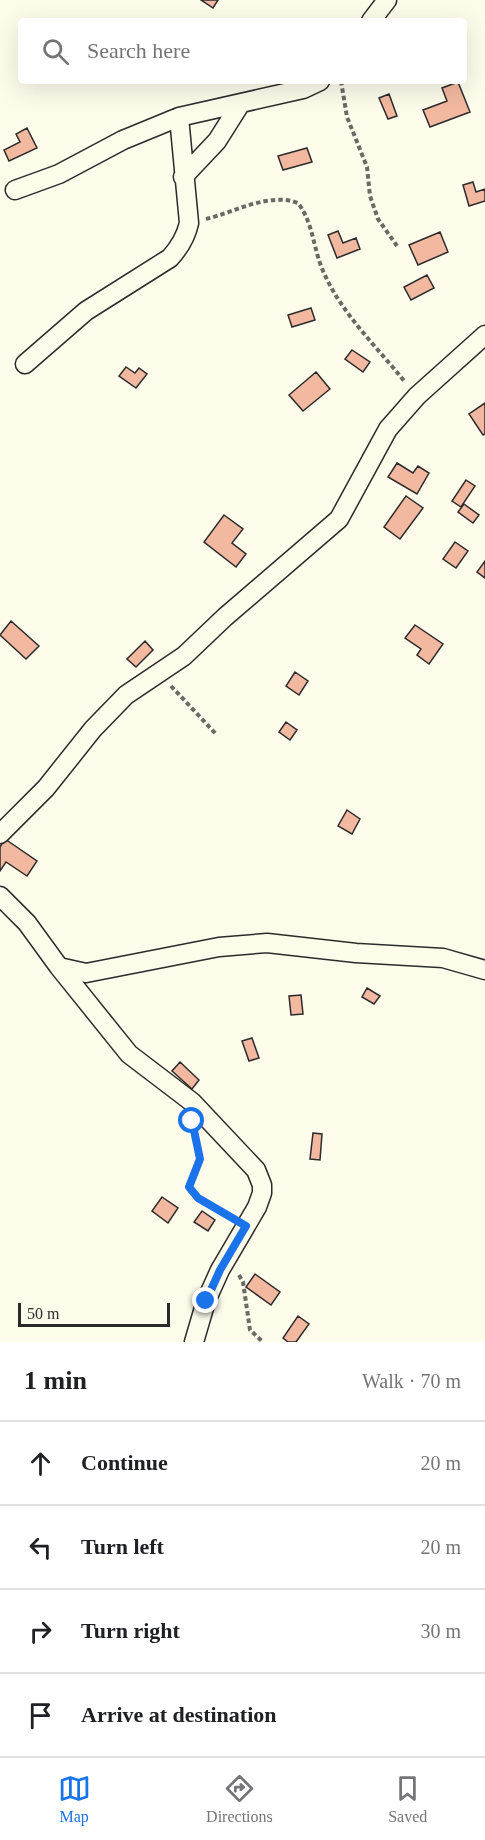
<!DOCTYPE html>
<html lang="en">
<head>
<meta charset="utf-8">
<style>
  body { margin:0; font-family:"Times New Roman",serif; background:#f6f6f6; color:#202124 }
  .scale { position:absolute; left:18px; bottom:15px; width:152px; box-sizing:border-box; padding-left:6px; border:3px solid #2b2b2b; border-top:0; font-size:16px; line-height:21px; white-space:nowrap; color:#2b2b2b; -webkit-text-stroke:4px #fdfbea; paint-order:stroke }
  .stop { position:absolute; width:18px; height:18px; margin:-14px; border:4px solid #1a73e8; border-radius:50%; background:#fff }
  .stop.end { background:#1a73e8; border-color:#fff; box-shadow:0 2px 6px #0008 }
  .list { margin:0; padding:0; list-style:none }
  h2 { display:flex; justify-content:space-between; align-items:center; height:78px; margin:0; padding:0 24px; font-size:26px }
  h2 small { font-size:20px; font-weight:400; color:#757577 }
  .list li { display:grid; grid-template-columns:39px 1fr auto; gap:18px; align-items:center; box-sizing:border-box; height:84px; padding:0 24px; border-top:2px solid #e0e0e0 }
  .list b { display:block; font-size:22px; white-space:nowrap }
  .list em { font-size:20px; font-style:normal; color:#757577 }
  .icon { flex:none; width:33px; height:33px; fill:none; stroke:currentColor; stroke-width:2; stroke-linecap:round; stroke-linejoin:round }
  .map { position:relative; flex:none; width:485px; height:1342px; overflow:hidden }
  .search { position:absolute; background:#fff; box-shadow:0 6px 24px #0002; left:18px; right:18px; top:18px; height:66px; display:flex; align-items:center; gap:15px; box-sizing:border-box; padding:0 21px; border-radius:6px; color:#757577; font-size:22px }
  .sheet { height:414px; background:#fff }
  nav { display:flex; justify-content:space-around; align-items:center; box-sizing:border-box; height:84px; border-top:2px solid #e0e0e0; background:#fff; font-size:16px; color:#757577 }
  nav a { display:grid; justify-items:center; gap:3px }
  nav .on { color:#1a73e8 }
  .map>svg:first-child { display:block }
  .building { fill:#f2b8a0; stroke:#2b2b2b; stroke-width:1.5 }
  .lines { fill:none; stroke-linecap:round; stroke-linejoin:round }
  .street-casing { stroke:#2b2b2b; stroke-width:21 }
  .path { stroke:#6a6964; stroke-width:4; stroke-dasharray:4.5 3; stroke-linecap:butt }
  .street { stroke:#fdfbea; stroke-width:18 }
  .route { stroke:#1a73e8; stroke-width:8 }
</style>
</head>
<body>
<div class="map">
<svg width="485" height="1342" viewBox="0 0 485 1342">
  <rect width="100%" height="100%" fill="#fdfbea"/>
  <!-- building -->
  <path class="building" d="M201 0H218L213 8Z
    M458 82 470 112 430 127 423 110 447 101 442 88Z
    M389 94 397 116 388 119 379 98Z
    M27 128 37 148 9 161 4 150 20 142 16 134Z
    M307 148 312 162 283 170 278 156Z
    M473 182 476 192 485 189V201L469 206 463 185Z
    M338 231 343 243 356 238 360 249 337 258 328 235Z
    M440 232 448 252 418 265 409 245Z
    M427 275 434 288 411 300 404 287Z
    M311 308 315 320 292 327 288 315Z
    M352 350 370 362 363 372 345 359Z
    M126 367 135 373 139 368 147 374 136 388 119 376Z
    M316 372 330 389 303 411 289 395Z
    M485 403V434L483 435 469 414Z
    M397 463 413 473 418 466 429 473 417 494 388 477Z
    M466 480 475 486 461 507 452 501Z
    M406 496 423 508 400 539 384 527Z
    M464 504 479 515 473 523 458 512Z
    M224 515 243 529 232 543 246 554 236 567 204 542Z
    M455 542 468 551 456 568 443 559Z
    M485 561V578L477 572Z
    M11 621 39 646 26 659 0 635Z
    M415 625 443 644 429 664 417 655 421 649 405 638Z
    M145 641 153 650 136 667 127 659Z
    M295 672 308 681 299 695 286 686Z
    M286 722 297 730 290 740 279 732Z
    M347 810 360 819 352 834 338 826Z
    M5 839 37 861 27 876 6 862 0 871V847Z
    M367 988 380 996 374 1004 362 997Z
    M301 995 303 1014 291 1015 289 996Z
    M252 1038 259 1058 249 1061 242 1041Z
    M180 1062 199 1080 192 1089 172 1071Z
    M313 1133 322 1134 320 1160 310 1159Z
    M162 1197 178 1208 168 1223 152 1211Z
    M202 1211 215 1220 208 1231 194 1222Z
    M255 1274 280 1292 271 1305 246 1287Z
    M298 1316 309 1324 296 1342H288L283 1338Z"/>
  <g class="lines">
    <!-- street casing -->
    <g class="street-casing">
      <path id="street" d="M371 21 387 0
        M183 177 217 141 241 103
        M15 190 59 174 123 140 179 117 303 89 320 81
        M25 364 86 311 170 258C179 248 186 237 189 223L179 117
        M0 834 46 788 93 729 126 695 184 656 225 617 339 519 388 429 417 396 485 335
        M0 896 27 923 59 967 129 1054 192 1102 256 1170 262 1185V1193L257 1207 220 1270 206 1301 194 1342
        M59 967 86 973 219 947 267 943 356 953 443 958 485 970"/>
    </g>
    <!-- path -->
    <path class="path" d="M341 81 347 117 367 167 370 196 378 219 397 246
      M206 219C235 212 269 192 298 203 314 224 313 250 324 273 342 314 377 347 405 382
      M171 686 216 734
      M196 1135 200 1159 190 1187 198 1198 231 1217
      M239 1275 243 1282 250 1330 263 1342"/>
    <!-- street -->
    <use href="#street" class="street"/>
  </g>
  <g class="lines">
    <!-- route -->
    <path class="route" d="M192 1121 200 1159 189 1187 198 1198 246 1226 220 1270 206 1301"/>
  </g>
</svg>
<div class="scale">50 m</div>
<div class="stop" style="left:192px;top:1121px"></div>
<div class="stop end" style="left:206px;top:1301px"></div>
<div class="search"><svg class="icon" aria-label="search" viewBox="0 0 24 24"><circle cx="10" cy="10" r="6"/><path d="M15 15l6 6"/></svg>Search here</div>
</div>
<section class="sheet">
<h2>1 min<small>Walk · 70 m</small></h2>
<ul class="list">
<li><svg class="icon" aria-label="ahead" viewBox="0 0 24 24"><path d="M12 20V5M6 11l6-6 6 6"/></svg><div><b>Continue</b></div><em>20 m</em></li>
<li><svg class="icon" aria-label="left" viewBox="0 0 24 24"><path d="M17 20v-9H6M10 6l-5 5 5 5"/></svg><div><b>Turn left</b></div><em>20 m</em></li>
<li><svg class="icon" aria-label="right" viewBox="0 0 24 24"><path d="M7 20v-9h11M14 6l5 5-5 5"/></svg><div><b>Turn right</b></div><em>30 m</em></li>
<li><svg class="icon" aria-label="arrive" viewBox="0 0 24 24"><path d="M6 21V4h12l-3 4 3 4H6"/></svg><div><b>Arrive at destination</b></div></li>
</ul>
</section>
<nav>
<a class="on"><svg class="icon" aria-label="map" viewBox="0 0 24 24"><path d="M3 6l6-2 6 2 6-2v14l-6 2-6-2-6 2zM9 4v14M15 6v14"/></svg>Map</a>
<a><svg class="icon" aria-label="directions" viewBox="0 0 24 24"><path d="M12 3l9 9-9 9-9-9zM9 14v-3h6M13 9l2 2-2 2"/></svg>Directions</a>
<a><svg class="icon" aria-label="saved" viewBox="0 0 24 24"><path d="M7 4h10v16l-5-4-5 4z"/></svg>Saved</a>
</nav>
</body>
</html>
